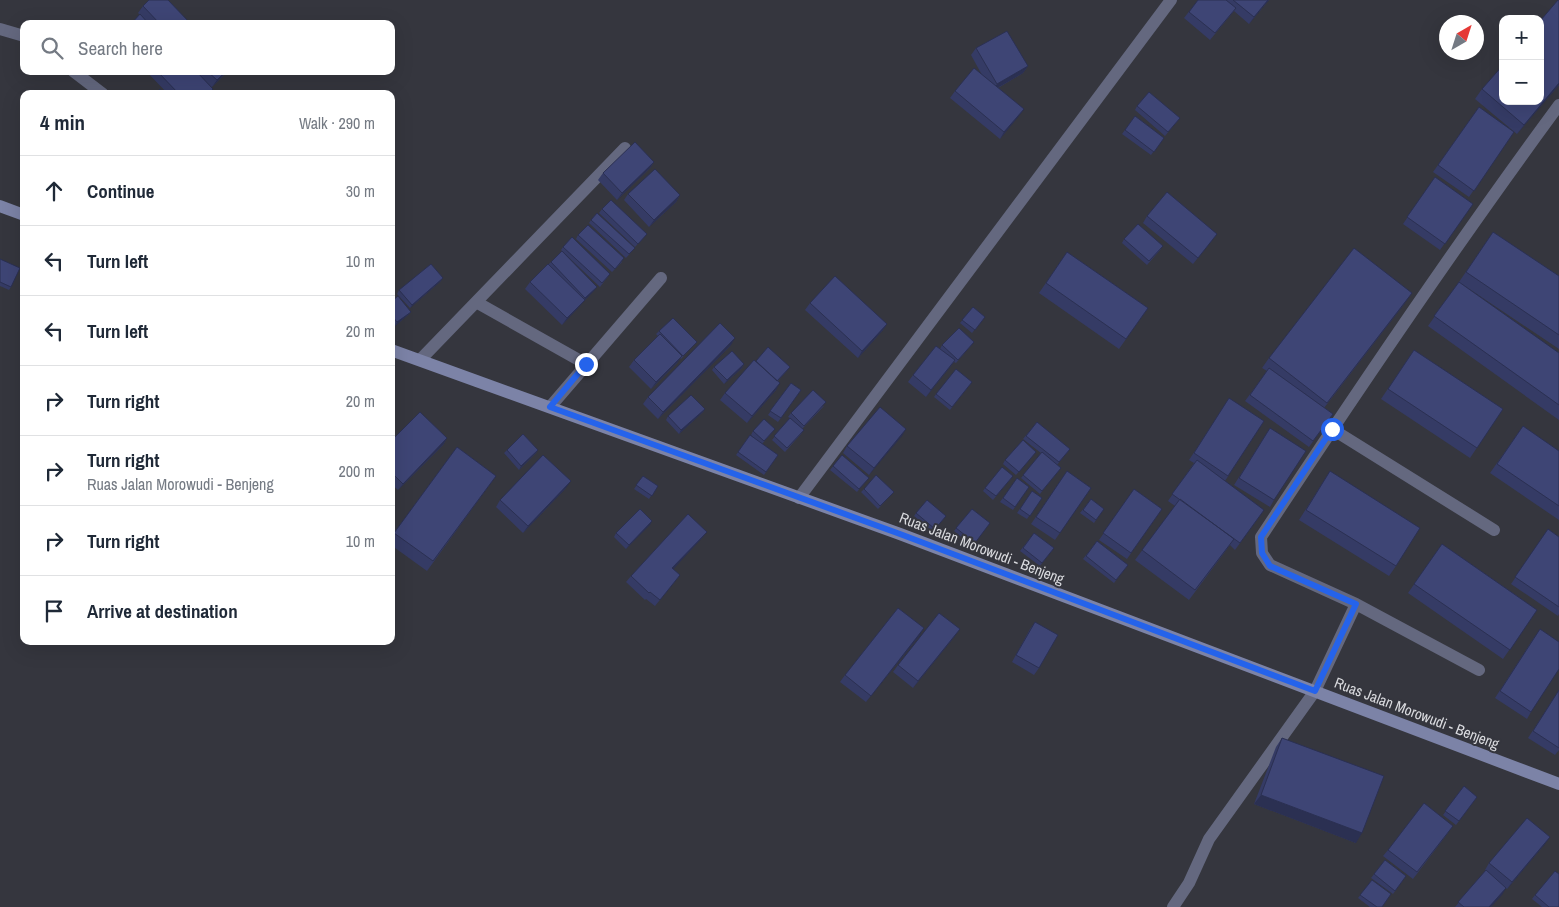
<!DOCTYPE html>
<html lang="en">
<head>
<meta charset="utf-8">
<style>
  body { margin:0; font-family:"Archivo Narrow",sans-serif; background:#f2f2f3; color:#1f2937 }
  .controls { position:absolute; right:15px; top:15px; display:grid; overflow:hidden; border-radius:10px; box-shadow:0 5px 20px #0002 }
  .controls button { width:45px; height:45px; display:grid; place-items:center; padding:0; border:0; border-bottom:1px solid #e0e1e3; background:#fff; color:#1f2937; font:25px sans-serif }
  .compass { position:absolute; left:1439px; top:15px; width:45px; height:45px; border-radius:50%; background:#fff; box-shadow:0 5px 20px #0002; rotate:39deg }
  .stop { position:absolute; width:15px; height:15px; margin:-11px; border:4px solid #2563eb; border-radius:50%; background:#fff }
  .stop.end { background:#2563eb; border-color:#fff; box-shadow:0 1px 5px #0008 }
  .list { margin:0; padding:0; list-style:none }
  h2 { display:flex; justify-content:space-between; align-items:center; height:65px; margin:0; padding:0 20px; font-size:21px }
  h2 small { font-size:16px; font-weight:400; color:#747a83 }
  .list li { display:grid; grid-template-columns:32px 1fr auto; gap:15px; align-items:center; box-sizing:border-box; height:70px; padding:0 20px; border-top:1px solid #e0e1e3 }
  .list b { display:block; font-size:19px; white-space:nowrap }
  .list p { margin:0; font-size:16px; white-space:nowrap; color:#747a83 }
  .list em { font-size:16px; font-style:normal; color:#747a83 }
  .icon { flex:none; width:28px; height:28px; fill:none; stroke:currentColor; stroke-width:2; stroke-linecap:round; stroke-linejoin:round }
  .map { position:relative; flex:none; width:1559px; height:907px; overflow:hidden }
  .search { position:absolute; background:#fff; box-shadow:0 5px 20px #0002; left:20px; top:20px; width:375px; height:55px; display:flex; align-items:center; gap:12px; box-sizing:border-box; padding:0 18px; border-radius:10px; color:#747a83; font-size:19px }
  .panel { position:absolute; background:#fff; box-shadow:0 5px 20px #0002; left:20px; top:90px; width:375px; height:555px; border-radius:10px }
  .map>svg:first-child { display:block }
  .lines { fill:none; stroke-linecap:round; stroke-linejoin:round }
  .lane { stroke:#64687f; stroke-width:12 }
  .street { stroke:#64687f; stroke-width:12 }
  .secondary { stroke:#7c83a7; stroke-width:12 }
  .wall { fill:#353b65 }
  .shaded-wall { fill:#2b3052 }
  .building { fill:#3e4575; stroke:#2b3052 }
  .route { stroke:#2563eb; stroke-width:6 }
  .labels { text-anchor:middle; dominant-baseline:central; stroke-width:4; stroke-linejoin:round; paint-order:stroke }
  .street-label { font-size:15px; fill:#dadbdf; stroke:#35363e }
</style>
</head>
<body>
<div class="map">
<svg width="1559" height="907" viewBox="0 0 1559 907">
  <rect width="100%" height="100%" fill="#35363e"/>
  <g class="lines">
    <!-- lane -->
    <path class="lane" d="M476 302 586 364
      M420 360 625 148
      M550 407 661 278
      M1173 907 1189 883 1209 839 1315 691"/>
    <!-- street -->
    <path class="street" d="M0 29 24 36
      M73 71 103 94
      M1332 429 1494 530
      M799 498 1171 0
      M1356 604 1479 670
      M1315 691 1356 604 1270 565 1262 553 1261 537C1357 391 1455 246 1559 105"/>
    <!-- secondary -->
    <path class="secondary" d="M0 206 24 215
      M391 350 900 534 1559 784"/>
  </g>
  <!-- wall -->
  <path class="wall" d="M1198 0H1269L1249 24 1234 11 1210 40 1184 18Z
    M143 6 191 24H131L140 15 138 13Z
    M976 48 1028 66 1023 73 998 88 1024 109 1000 139 950 98 955 91 982 75 971 55Z
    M146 71H228L212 87 210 94H168Z
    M1559 85 1517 134 1475 99 1482 89Z
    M1137 106 1180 118 1165 136 1135 110Z
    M1479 107 1514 132 1469 197 1433 172Z
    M1135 116 1164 138 1151 155 1122 134Z
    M654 162 650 168 617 200 598 180 603 173Z
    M1435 177 1473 204 1440 250 1403 224Z
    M628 194 680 195 676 202 649 227 624 200Z
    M602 209 647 234 635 247 599 213Z
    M1147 216 1217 234 1193 264 1143 223Z
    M591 220 635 248 626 258 589 223Z
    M1493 232 1559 276V349L1459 282Z
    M578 235 622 262 612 272 576 239Z
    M1124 239 1161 249 1147 265 1122 243Z
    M563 247 610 274 600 287 561 250Z
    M1067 252 1148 308 1119 349 1039 293Z
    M0 259 11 287 9 290 0 286Z
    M551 262 597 287 562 325 525 289 530 282Z
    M441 281 410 308 397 294 399 290Z
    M1459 282 1559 353V420L1428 326Z
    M391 302 411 312 408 315 395 326 391 321Z
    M810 303 887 324 883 330 858 358 805 310Z
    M1405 303 1324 408 1333 414 1309 447 1245 401 1267 371 1262 368 1269 358Z
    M973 307 985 317 972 333 960 323Z
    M659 331 694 345 681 359 680 358 677 363 651 389 629 367 634 360 658 336 656 334Z
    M974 342 956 363 954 362 926 397 908 382 913 375 940 349 942 345Z
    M731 345 658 419 643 404 648 397Z
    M1414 350 1503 409 1470 458 1381 399Z
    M756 362 790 367 778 381 776 390 747 423 720 400 725 393Z
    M744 364 742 368 724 384 712 370 714 367Z
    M972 382 950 410 934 397 936 394Z
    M791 383 801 390 778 422 768 415Z
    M1225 405 1264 421 1225 481 1264 510 1235 550 1230 545 1189 600 1135 560 1175 506 1168 501 1194 463 1189 460Z
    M824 406 802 429 804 430 801 434 785 452 772 440 790 418 788 417 791 413Z
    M705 409 703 412 679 434 666 420 668 416Z
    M1037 422 1070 449 1057 465 1061 468 1040 494 1021 478 1041 453 1023 439Z
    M1523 426 1559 451V520L1490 473Z
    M1270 428 1274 500 1270 507 1234 485Z
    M775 429 762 444 778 455 764 475 736 455 750 435 757 441 751 435 753 431Z
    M906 429 869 475 843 453 847 446Z
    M447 438 443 445 398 490 391 484V441Z
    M457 447 496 476 427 571 391 545V537Z
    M507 450H538L536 453 519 470 504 453Z
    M1036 452 1016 475 1003 464 1005 460Z
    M842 455 866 481 857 492 830 470Z
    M1067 471 1091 488 1055 540 1031 524Z
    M1330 471 1396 566 1389 576 1299 520Z
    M643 476 658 486 649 499 634 489Z
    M1013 476 993 500 983 491 985 488Z
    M1017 478 1029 487 1013 510 1000 502Z
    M566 488 523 533 496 507 500 500Z
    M864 489 894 492 878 509 861 492Z
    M1134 489 1162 509 1127 559 1099 540Z
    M1032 491 1042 498 1027 519 1017 513Z
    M1091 499 1104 509 1094 523 1080 513Z
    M972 509 990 523 972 546 954 531Z
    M916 513 946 516 933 532 914 516Z
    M652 521 626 549 614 537 616 533Z
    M1548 529 1559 537V614L1558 616 1511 584Z
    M707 532 702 538 673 569 680 575 655 606 646 599 645 600 626 582 631 576Z
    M1034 533 1054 548 1040 566 1020 551Z
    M1097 541 1128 565 1114 583 1083 559Z
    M1442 544 1537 610 1503 659 1408 593Z
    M1035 622 1039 668 1034 675 1012 662 1030 629Z
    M920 635 866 702 840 682 845 675Z
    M955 636 913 688 893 672 898 665Z
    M1535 636 1531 712 1527 719 1495 698Z
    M1559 690V750L1555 755 1528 738Z
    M1282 738 1356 843 1254 804 1276 747Z
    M1464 786 1477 797 1456 825 1443 815Z
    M1448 833 1413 879 1383 856 1388 850Z
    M1545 844 1507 889 1506 888 1491 907H1455L1486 871 1485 870 1489 863Z
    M1385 860 1406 876 1393 894 1371 878Z
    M1372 880 1382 907H1370L1358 898Z
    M1535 895 1559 907H1542L1532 899Z"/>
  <!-- shaded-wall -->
  <path class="shaded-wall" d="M1268 0H1269L1249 24 1254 17Z
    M1028 66 1023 73 992 91 997 84Z
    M226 71H228L212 87 217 80Z
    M1559 83V85L1517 134 1524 125Z
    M1024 109 1019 116 1000 139 1004 132Z
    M654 162 650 168 617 200 622 193Z
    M680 195 676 202 649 227 654 220Z
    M443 278 441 281 410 308 412 305Z
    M597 287 594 291 585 300 580 306 562 325 567 318 585 298Z
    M1412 293 1405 303 1320 412 1327 403Z
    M411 312 408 315 395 326 397 322Z
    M887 324 883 330 858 358 862 351Z
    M735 338 731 345 658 419 663 412Z
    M682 356 677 363 651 389 656 382Z
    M955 360 950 367 926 397 931 390Z
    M744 364 742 368 724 384 727 380Z
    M780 383 776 390 747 423 752 416Z
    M705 409 703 412 679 434 681 430Z
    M906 429 902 436 869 475 874 468Z
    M447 438 443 445 398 490 403 484Z
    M538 450 536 453 519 470 521 466Z
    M571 481 566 488 523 533 528 526Z
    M652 521 650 525 626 549 629 545Z
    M707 532 702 538 668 575 672 568Z
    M924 628 920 635 866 702 871 696Z
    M960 629 955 636 913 688 918 681Z
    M1261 795 1362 833 1356 843 1254 804Z
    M1550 837 1545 844 1507 889 1512 882Z
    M1506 888 1502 895 1491 907H1489Z"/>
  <!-- building -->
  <path class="building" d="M149 0H168L191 24H160L143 6Z
    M1198 0H1226L1236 8 1215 33 1189 12Z
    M1233 0H1268L1254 17Z
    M1558 0H1559V83L1524 125 1482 89 1503 65V101H1540V21Z
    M140 14 149 24H131Z
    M1007 31 1028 66 997 84 976 48Z
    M974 68 1024 109 1004 132 955 91Z
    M157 71H196L213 89 208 94H179Z
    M207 71H226L217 80Z
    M160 89 165 94H155Z
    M1149 92 1180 118 1168 132 1137 106Z
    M1479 107 1514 132 1474 191 1438 165Z
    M1135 116 1164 138 1154 152 1125 130Z
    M635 142 654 162 622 193 603 173Z
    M655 169 680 195 654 220 628 194Z
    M1435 177 1473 204 1445 244 1407 217Z
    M1167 192 1217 234 1198 258 1147 216Z
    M611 200 647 234 638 244 602 209Z
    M597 213 635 248 629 254 591 220Z
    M1138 224 1163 246 1149 261 1124 239Z
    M588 225 624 258 615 269 578 235Z
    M1493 232 1559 276V335L1466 272Z
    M572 237 610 274 602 283 563 247Z
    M1354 248 1412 293 1327 403 1269 358Z
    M562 251 597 287 585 298 551 262Z
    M1067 252 1148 308 1126 339 1046 283Z
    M0 259 20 268 11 287 0 282Z
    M431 264 443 278 412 305 399 290Z
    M548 264 585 300 567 318 530 282Z
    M835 276 887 324 862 351 810 303Z
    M1459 282 1559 353V405L1434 316Z
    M398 296 411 312 397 322 391 315V302Z
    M973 307 985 317 975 330 962 320Z
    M673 318 697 342 683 356 659 331Z
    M720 323 735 338 663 412 648 397Z
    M959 328 974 342 958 360 942 345Z
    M660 334 682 356 656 382 634 360Z
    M936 346 955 360 931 390 913 375Z
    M768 347 790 367 777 381 756 361Z
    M1414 350 1503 409 1477 448 1388 389Z
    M732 351 744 364 727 380 714 367Z
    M754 360 780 383 752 416 725 393Z
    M1269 368 1333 414 1313 441 1250 395Z
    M956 369 972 382 952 407 936 394Z
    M791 383 801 390 781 418 770 411Z
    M813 390 826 402 804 426 791 413Z
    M691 395 705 409 681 430 668 416Z
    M1229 398 1264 421 1228 476 1194 453Z
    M880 407 906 429 874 468 847 446Z
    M420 412 447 438 403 484 391 472V441Z
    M790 418 804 430 787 448 774 436Z
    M764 419 775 429 764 441 753 431Z
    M1037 422 1070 449 1059 462 1026 436Z
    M1523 426 1559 451V506L1497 464Z
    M1270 428 1306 451 1274 500 1239 478Z
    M523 434 538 450 521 466 507 450Z
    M750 435 778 455 766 472 738 452Z
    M1023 440 1036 452 1019 472 1005 460Z
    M457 447 496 476 433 561 394 533Z
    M1042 452 1061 468 1042 491 1023 475Z
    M543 455 571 481 528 526 500 500Z
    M842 455 869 478 859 489 833 466Z
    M1197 460 1264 510 1240 543 1172 494Z
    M1002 467 1013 476 996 496 985 488Z
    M1067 471 1091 488 1060 533 1036 517Z
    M1330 471 1420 528 1396 566 1306 510Z
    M876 475 894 492 880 506 864 489Z
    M643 476 658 486 652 496 636 485Z
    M1017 478 1029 487 1015 507 1003 498Z
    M1134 489 1162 509 1131 553 1103 533Z
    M1032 491 1042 498 1030 516 1020 509Z
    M1091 499 1104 509 1096 520 1083 510Z
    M1180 499 1234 539 1195 590 1142 550Z
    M927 500 946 516 935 529 916 513Z
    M640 509 652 521 629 545 616 533Z
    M972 509 990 523 975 543 956 528Z
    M688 514 707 532 672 568 680 575 660 600 650 592 649 593 631 576Z
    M1548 529 1559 537V607L1515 577Z
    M1034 533 1054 548 1042 563 1023 548Z
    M1097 541 1128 565 1116 580 1086 556Z
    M1442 544 1537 610 1510 650 1414 584Z
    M898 608 924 628 871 696 845 675Z
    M939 613 960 629 918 681 898 665Z
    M1035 622 1058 635 1039 668 1016 655Z
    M1540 629 1559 642V669L1531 712 1500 691Z
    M1559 690V748L1533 731Z
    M1282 738 1384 776 1362 833 1261 795Z
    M1464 786 1477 797 1459 821 1445 811Z
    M1424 803 1453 826 1417 872 1388 850Z
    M1527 818 1550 837 1512 882 1489 863Z
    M1385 860 1406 876 1395 891 1374 874Z
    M1486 870 1506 888 1489 907H1464L1458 902Z
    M1555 871 1559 874V907H1549L1535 895Z
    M1372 880 1391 894 1382 907H1377L1360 895Z"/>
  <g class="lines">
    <!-- route -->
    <path class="route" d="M586 364 550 407 900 534 1315 691 1356 604 1270 566 1262 553 1261 537 1332 429"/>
  </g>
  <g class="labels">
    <!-- street labels -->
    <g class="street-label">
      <text transform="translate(982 548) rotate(21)">Ruas Jalan Morowudi - Benjeng</text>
      <text transform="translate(1417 713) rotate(21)">Ruas Jalan Morowudi - Benjeng</text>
    </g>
  </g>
</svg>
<div class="controls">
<button>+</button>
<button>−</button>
</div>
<svg class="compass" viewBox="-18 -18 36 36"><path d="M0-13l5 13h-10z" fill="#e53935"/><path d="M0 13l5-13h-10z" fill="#747a83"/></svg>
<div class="stop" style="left:1332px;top:429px"></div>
<div class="stop end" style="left:586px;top:364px"></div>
<div class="search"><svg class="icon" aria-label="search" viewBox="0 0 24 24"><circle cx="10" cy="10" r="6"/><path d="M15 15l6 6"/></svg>Search here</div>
<section class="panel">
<h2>4 min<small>Walk · 290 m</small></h2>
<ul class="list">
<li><svg class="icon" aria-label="ahead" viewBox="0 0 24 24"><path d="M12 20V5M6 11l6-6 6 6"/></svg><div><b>Continue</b></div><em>30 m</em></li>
<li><svg class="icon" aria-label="left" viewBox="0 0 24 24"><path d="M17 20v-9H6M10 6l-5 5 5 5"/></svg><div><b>Turn left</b></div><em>10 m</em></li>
<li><svg class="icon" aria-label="left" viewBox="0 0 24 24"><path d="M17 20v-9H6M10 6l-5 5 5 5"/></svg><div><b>Turn left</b></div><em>20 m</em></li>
<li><svg class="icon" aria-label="right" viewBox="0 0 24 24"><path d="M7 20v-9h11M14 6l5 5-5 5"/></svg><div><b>Turn right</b></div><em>20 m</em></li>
<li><svg class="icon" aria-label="right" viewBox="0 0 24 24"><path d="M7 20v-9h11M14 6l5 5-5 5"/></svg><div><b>Turn right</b><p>Ruas Jalan Morowudi - Benjeng</p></div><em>200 m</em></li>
<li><svg class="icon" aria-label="right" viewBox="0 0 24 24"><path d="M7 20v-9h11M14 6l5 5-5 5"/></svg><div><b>Turn right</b></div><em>10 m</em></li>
<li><svg class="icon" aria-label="arrive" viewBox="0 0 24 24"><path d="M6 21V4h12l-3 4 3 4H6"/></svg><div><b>Arrive at destination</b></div></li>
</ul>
</section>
</div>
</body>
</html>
